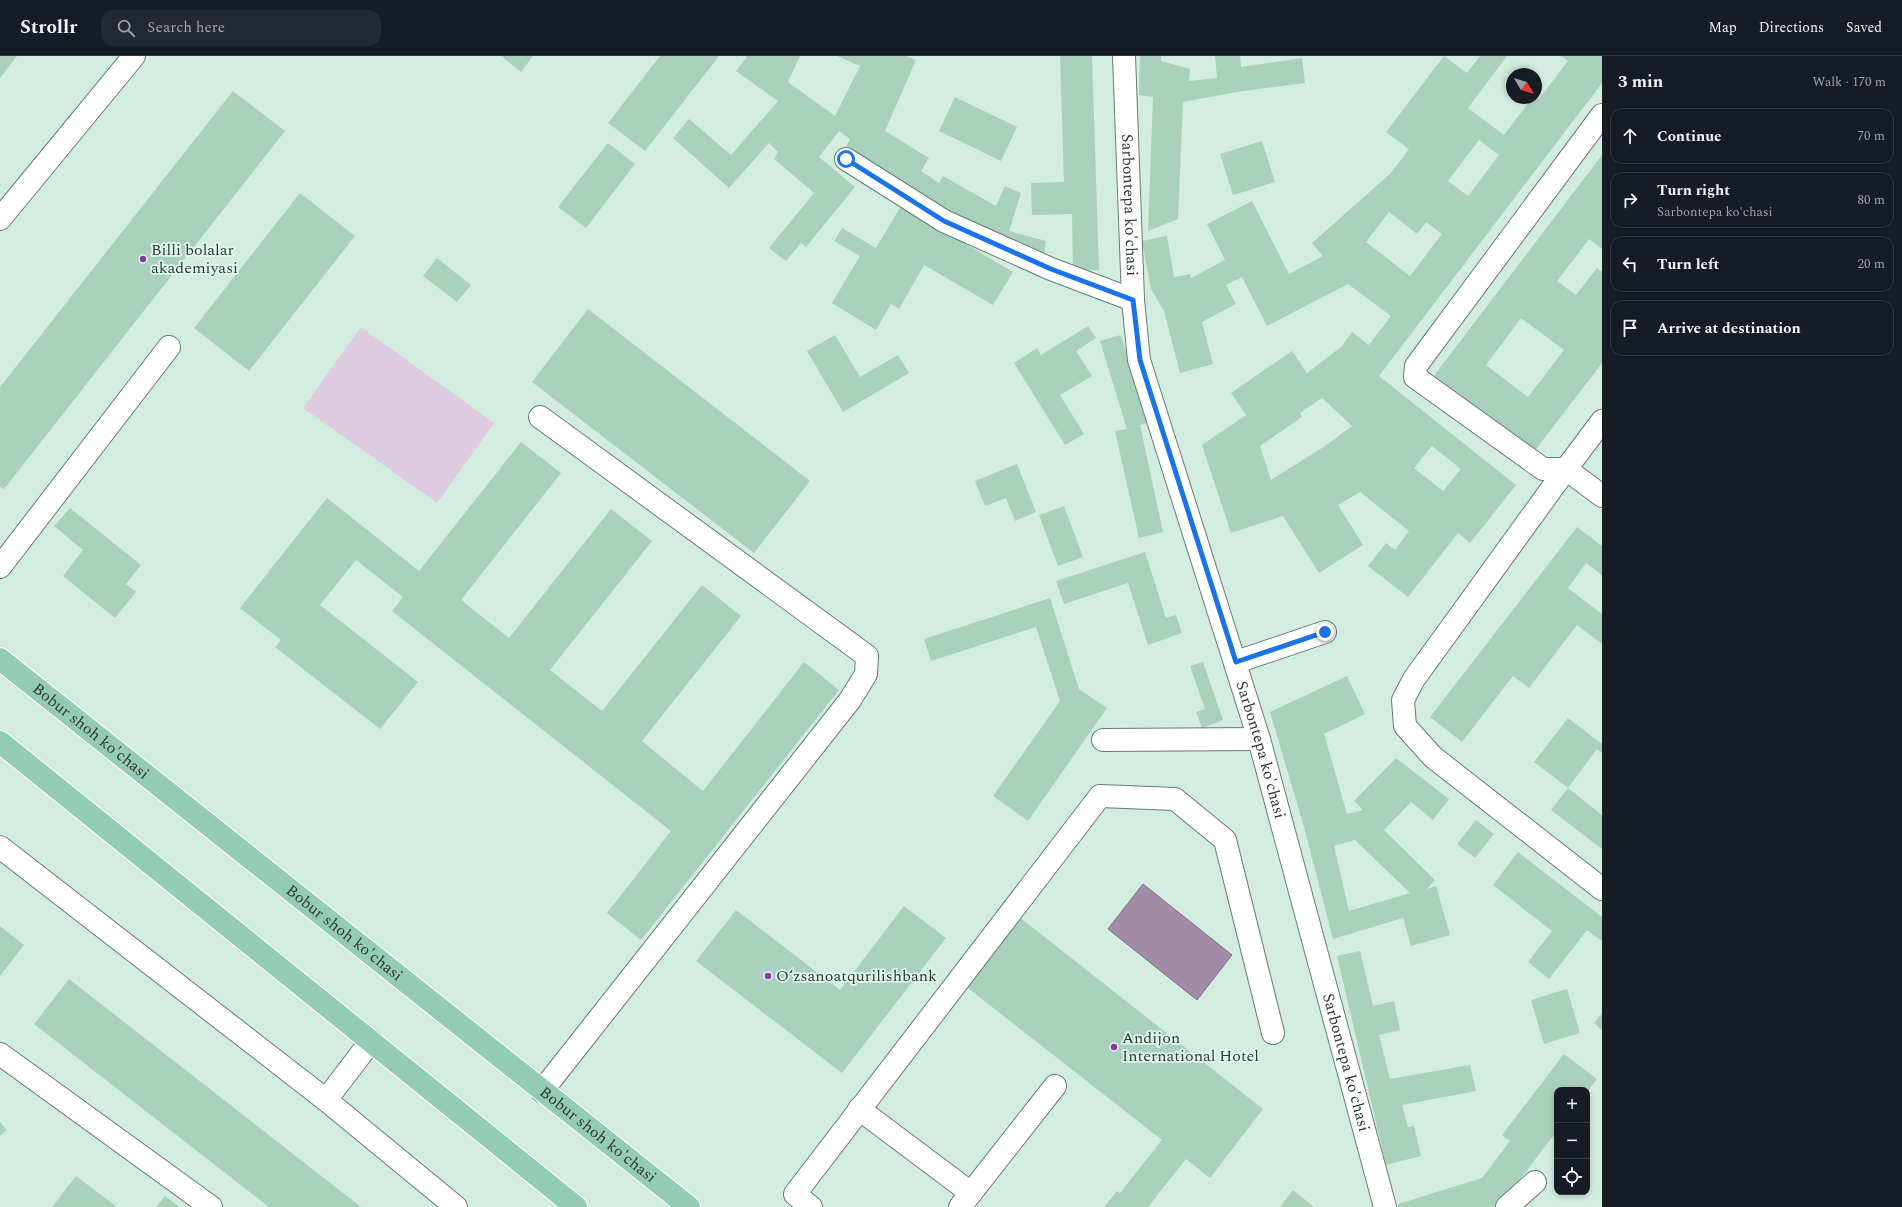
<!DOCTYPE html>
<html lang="en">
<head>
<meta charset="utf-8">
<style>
  body { margin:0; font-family:Spectral,serif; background:#242831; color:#f1f3f6 }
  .controls { position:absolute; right:12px; bottom:12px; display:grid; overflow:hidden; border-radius:8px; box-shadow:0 2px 6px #0003 }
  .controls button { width:36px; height:36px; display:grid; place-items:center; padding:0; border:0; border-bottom:1px solid #363941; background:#171b24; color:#f1f3f6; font:20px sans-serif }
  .compass { position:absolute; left:1506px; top:12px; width:36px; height:36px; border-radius:50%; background:#171b24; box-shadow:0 2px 6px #0003; rotate:128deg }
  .stop { position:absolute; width:12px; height:12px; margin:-9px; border:3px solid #1a73e8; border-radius:50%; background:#fff }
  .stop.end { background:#1a73e8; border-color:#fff; box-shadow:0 1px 4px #0008 }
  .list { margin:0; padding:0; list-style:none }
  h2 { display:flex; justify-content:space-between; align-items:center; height:52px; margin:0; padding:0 16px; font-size:17px }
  h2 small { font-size:13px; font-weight:400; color:#9ea1a6 }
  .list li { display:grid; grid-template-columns:26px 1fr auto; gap:12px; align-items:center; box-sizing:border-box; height:56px; margin:0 8px 8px; padding:0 8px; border:1px solid #363941; border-radius:12px }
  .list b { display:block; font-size:15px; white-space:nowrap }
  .list p { margin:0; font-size:13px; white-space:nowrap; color:#9ea1a6 }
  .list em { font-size:13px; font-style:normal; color:#9ea1a6 }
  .icon { flex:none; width:22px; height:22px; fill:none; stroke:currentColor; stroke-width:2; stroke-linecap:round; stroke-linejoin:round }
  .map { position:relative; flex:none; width:1602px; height:1151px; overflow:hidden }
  header { display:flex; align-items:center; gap:24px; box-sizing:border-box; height:56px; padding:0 20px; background:#171b24; border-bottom:1px solid #363941 }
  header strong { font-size:19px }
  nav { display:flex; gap:22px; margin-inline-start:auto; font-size:14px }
  .search { width:280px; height:36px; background:#242831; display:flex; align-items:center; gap:10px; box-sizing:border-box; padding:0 14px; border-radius:12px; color:#9ea1a6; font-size:15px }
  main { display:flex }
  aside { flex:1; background:#171b24 }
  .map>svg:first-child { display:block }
  .green { fill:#ddccdf }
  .water { fill:#a38aa6; stroke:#807284 }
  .building { fill:#a9d0bd; fill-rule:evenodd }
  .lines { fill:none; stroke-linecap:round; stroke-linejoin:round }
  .minor-casing { stroke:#667d72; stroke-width:24 }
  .major-casing { stroke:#fff; stroke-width:24 }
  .minor { stroke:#fff; stroke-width:22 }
  .major { stroke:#94cbb4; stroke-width:22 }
  .route { stroke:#1a73e8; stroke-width:5 }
  .poi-dot { fill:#93359e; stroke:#e0f9ed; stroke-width:1.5 }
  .labels { text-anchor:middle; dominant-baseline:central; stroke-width:3.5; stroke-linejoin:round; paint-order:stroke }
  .street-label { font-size:16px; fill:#303934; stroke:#e0f9ed }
  .poi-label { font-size:16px; fill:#303934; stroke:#e0f9ed; text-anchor:start }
</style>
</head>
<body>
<header>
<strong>Strollr</strong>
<div class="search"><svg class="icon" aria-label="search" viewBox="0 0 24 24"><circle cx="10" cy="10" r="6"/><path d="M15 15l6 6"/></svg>Search here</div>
<nav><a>Map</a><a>Directions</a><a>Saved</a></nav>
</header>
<main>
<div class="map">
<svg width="1602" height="1151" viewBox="0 0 1602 1151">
  <rect width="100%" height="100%" fill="#d3ece0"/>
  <!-- green -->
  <path class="green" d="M361 271 494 367 437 447 303 352Z"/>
  <!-- water -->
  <path class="water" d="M1143 828 1232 899 1197 944 1108 873Z"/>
  <!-- building -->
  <path class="building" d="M0 0H17L0 22Z
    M501 0H533L521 16Z
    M660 0H719L645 95 608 67Z
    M745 0H800L788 26 835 60 860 10 837 0H906L916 4 885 75 929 102 921 115 939 127 943 120 996 150 1005 130 1021 137 1009 175 1046 185 1044 200 1007 190 884 121 846 91 850 83 839 75 819 101 855 131 806 191 801 187 786 205 769 192 814 137 774 103 778 96 769 87 729 132 673 82 689 63 731 99 778 45 736 15 747 1Z
    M1060 0H1092L1099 214 1073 215 1072 158 1032 159 1031 127 1064 126Z
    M1140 0H1161V5L1190 13 1189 25 1217 22 1215 0H1240L1241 11 1302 2 1305 27 1243 35 1183 46 1178 163 1148 175 1153 41 1139 39Z
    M1444 0 1467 17 1480 0H1507L1468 52 1504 79 1532 42H1536V40L1539 43 1568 5 1561 0H1602V27L1379 320 1516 429 1470 487 1458 477 1408 541 1368 510 1386 487 1395 494 1409 475 1360 436 1338 449 1363 489 1319 517 1283 460 1231 477 1202 389 1246 359 1231 337 1292 295 1307 317 1341 291 1352 276 1369 289 1391 260 1348 228 1267 270 1242 221 1226 229 1236 248 1202 266 1213 308 1180 317 1164 255 1151 233 1142 185 1167 180 1174 221 1190 218 1191 222 1225 204 1207 168 1252 145 1289 218 1323 200 1312 187 1391 117 1409 93 1386 76ZM1479 84 1499 99 1468 140 1448 125ZM1389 156 1417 178 1426 166 1442 178 1410 220 1366 186ZM1322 342 1352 370 1325 390 1271 424 1260 390 1302 361 1300 357ZM1432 390 1461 413 1443 435 1414 412Z
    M233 35 285 75 4 433 0 431V331Z
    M955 41 1017 71 1001 105 939 75Z
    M1262 85 1275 126 1233 139 1220 98Z
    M608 87 635 108 586 172 558 151Z
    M1602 99V193L1589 183 1557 225 1576 239 1597 212 1602 216V307L1533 397 1433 321ZM1521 262 1564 294 1528 341 1486 309Z
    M300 137 355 180 249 315 194 272Z
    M901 150 1013 216 993 249 924 209 899 253 891 248 876 274 832 247 860 200 834 185 842 172 876 192Z
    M437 202 471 229 457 246 423 220Z
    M588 253 810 425 754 497 532 326Z
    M1088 270 1096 282 1076 295 1092 320 1060 339 1084 378 1065 389 1014 307 1037 292 1041 299Z
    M835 279 860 321 898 299 909 317 843 356 807 295Z
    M1121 279 1147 367 1140 369 1163 476 1139 482 1115 375 1127 373 1100 285Z
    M521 386 561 417 461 544 509 582 611 453 652 485 550 614 602 655 702 529 741 560 642 685 703 735 804 606 839 634 641 884 607 857 671 775 392 555 403 541 356 504 320 549 418 626 380 673 275 591 281 584 240 552 327 442 419 515Z
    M1017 408 1036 456 1015 465 1006 442 985 450 975 425Z
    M1064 450 1083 501 1058 510 1039 459Z
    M70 452 141 509 126 528 136 536 115 562 63 520 83 494 54 470Z
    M1577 471 1602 490V519L1586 507 1568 532 1602 558V588L1577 569 1529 632 1513 620 1462 686 1430 661Z
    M1145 496 1166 562 1176 559 1182 577 1148 589 1128 527 1064 548 1056 525Z
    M1050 542 1079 633 1107 652 1028 765 993 740 1060 645 1036 571 931 605 924 583Z
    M1203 606 1223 664 1202 672 1196 656 1205 653 1190 610Z
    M1347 620 1365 658 1324 678 1347 758 1363 754 1354 745 1396 702 1449 743 1433 764 1411 746 1384 774 1435 824 1427 833 1436 830 1450 879 1411 890 1403 862 1333 883 1304 771 1270 656ZM1355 784 1410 837 1349 855 1334 790Z
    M1568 662 1602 688V697L1597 693 1568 732 1534 706Z
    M1568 732 1602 759V793L1551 754Z
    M1476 764 1494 778 1475 802 1457 788Z
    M1518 796 1602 861V885L1587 874 1549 923 1528 906 1552 875 1493 829Z
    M904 850 946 882 842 1017 696 905 736 854 840 934Z
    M1018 860 1263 1053 1210 1122 1186 1103 1148 1151H1104L1117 1135 1120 1137 1162 1084 964 929Z
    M0 870 24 889 0 920Z
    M1360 895 1373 950 1394 945 1400 974 1379 979 1390 1023 1470 1009 1476 1035 1402 1049 1408 1071 1414 1070 1421 1100 1386 1109 1337 900Z
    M69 923 361 1151H269L34 968Z
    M1567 933 1580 977 1544 988 1531 944Z
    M1602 957V974L1594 967Z
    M1564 998 1597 1023 1587 1036V1034H1557V1075L1501 1148 1491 1151H1398V1148L1482 1122 1510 1085 1502 1079Z
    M0 1066 7 1074 0 1080Z
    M76 1120 117 1151H52Z
    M1293 1134 1314 1151H1280Z
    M165 1140 180 1151H156Z"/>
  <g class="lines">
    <!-- minor casing -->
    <g class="minor-casing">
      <g id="minor">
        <path id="s1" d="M1124 0 1133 244 1139 304 1259 683 1385 1151"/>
        <path d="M846 103 944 165 1051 213 1133 244"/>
        <path d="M0 163 134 0"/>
        <path d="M540 361 867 600 866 618 850 644 542 1035"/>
        <path d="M1602 365 1566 413 1602 440"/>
        <path d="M1566 413 1414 623 1403 644 1405 670 1433 701 1602 833"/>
        <path d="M1566 413H1543L1415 321 1416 310 1602 59"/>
        <path d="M0 511 169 291"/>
        <path d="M1236 606 1325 576"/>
        <path d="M1103 684 1259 683"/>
        <path d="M0 791 326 1044 456 1151"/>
        <path d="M0 998 211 1151"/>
        <path d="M326 1044 371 985"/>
        <path d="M859 1053 971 1137"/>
        <path d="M811 1151 795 1138 1100 740 1175 743 1225 784 1273 977"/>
        <path d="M960 1151 1055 1030"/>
        <path d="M1507 1151 1535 1126"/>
      </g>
    </g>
    <!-- major casing -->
    <g class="major-casing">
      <g id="major">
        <path id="s2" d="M0 603 689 1151"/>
        <path d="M0 686 576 1151"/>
      </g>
    </g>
    <!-- minor -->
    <use href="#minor" class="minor"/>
    <!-- major -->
    <use href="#major" class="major"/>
  </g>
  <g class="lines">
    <!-- route -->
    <path class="route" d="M846 103 944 165 1051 213 1133 244 1140 304 1236 606 1325 576"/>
  </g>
  <!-- markers -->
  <g class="poi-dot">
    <circle cx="143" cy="203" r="4"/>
    <circle cx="768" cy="920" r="4"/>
    <circle cx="1114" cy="991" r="4"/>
  </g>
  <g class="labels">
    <!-- street labels -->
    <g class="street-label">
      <text stroke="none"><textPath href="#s1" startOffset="149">Sarbontepa ko'chasi</textPath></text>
      <text stroke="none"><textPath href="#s2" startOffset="116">Bobur shoh ko'chasi</textPath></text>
      <text stroke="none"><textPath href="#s1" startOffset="713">Sarbontepa ko'chasi</textPath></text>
      <text stroke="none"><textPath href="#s2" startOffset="440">Bobur shoh ko'chasi</textPath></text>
      <text stroke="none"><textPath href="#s1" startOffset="1037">Sarbontepa ko'chasi</textPath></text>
      <text stroke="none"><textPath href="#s2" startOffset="764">Bobur shoh ko'chasi</textPath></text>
    </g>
    <!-- poi labels -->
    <g class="poi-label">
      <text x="151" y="194">Billi bolalar<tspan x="151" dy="18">akademiyasi</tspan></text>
      <text x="776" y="920">Oʻzsanoatqurilishbank</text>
      <text x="1122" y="982">Andijon<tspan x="1122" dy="18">International Hotel</tspan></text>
    </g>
  </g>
</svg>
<div class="controls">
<button>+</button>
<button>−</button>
<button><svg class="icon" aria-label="locate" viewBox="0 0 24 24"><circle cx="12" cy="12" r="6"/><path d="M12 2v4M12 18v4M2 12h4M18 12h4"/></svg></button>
</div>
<svg class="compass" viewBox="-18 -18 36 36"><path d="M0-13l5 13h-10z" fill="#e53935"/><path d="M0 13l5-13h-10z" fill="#9ea1a6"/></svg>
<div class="stop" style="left:846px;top:103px"></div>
<div class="stop end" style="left:1325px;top:576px"></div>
</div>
<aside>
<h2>3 min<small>Walk · 170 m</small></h2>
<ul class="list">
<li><svg class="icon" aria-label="ahead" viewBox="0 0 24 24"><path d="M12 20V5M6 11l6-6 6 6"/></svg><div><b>Continue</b></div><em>70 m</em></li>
<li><svg class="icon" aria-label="right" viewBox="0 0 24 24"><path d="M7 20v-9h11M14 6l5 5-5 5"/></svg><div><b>Turn right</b><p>Sarbontepa ko'chasi</p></div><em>80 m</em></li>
<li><svg class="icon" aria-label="left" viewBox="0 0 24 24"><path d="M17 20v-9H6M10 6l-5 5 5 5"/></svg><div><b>Turn left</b></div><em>20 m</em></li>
<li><svg class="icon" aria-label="arrive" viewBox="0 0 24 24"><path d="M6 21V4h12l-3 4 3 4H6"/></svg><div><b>Arrive at destination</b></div></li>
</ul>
</aside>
</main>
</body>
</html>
